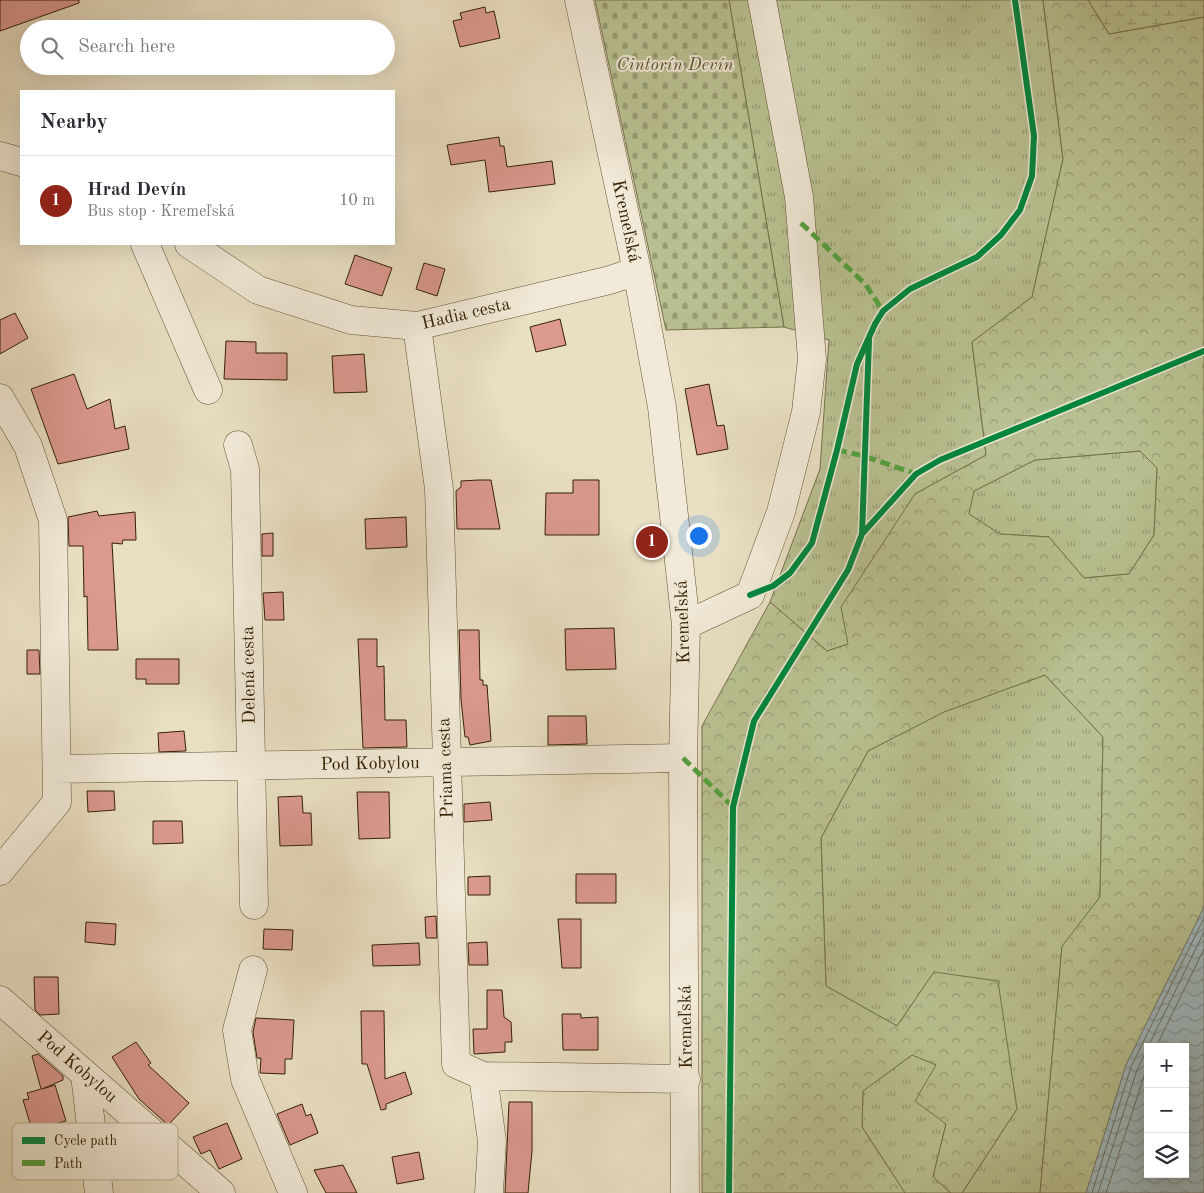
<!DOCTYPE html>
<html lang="en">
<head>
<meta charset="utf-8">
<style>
  body { margin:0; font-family:"Old Standard TT",serif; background:#f2f2f3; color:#2b2b33 }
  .controls { position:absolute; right:15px; bottom:15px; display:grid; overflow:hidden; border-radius:0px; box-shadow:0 5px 20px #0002 }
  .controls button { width:45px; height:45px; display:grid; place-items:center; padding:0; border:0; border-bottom:1px solid #e1e1e2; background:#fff; color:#2b2b33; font:25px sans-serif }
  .you { position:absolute; left:698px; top:535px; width:18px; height:18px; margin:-12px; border:4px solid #fff; border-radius:50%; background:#1a73e8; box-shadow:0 0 0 8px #1a73e833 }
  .badge { display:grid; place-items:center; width:32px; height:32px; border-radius:50%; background:#8f2418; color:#fff; font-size:16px; font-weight:700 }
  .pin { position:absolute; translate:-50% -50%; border:2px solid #fff; box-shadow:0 1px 5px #0006 }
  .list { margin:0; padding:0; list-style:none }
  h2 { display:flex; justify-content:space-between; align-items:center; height:65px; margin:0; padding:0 20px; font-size:21px }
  h2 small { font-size:16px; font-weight:400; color:#7c7c81 }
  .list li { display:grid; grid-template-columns:32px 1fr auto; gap:15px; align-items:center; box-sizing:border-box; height:90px; padding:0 20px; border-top:1px solid #e1e1e2 }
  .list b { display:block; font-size:19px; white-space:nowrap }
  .list p { margin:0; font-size:16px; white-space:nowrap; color:#7c7c81 }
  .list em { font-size:16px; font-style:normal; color:#7c7c81 }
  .icon { flex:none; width:28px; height:28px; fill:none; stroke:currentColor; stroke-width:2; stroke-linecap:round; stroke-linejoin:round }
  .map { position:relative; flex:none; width:1204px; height:1193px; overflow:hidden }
  .search { position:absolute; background:#fff; box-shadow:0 5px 20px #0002; left:20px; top:20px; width:375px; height:55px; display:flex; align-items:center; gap:12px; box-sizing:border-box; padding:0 18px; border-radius:28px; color:#7c7c81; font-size:19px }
  .panel { position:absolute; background:#fff; box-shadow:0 5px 20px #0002; left:20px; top:90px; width:375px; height:155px; border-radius:0px }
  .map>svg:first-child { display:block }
  .grass { fill:url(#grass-tufts); stroke:#77714a }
  .forest { fill:url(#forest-crowns); stroke:#77714a; fill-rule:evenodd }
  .wetland { fill:url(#wetland-marsh); stroke:#77714a }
  .cemetery { fill:url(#cemetery-stones); stroke:#77714a }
  .water { fill:url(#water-waves); stroke:#747c74; fill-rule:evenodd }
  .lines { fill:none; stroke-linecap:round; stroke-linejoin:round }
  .shore { stroke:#6a6d61; stroke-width:1 }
  .building { fill:#db9990; stroke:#352103 }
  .minor-casing { stroke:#625033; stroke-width:29 }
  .minor { stroke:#f1ead8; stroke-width:28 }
  .quiet { stroke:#53a23d; stroke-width:5; stroke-dasharray:10 5; stroke-linecap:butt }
  .cycleway-casing { stroke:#f1ead8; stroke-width:9 }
  .cycleway { stroke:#00873e; stroke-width:6 }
  .labels { text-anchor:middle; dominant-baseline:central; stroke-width:4; stroke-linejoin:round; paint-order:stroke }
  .park-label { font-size:18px; font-style:italic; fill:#5d512e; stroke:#f1ead8 }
  .street-label { font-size:18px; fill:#352103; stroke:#f1ead8 }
  .key { fill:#f1ead8; stroke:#b9ae98; stroke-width:1 }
  .key-label { font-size:14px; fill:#352103 }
</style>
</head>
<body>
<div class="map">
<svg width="1204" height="1193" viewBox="0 0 1204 1193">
  <defs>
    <pattern id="grass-tufts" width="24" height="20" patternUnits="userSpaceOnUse" patternTransform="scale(1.25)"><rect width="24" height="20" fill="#b9c192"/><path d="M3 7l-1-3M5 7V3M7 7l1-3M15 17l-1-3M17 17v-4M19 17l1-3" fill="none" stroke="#979c75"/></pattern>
    <pattern id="forest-crowns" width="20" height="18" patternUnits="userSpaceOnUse" patternTransform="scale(1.25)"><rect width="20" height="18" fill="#b9c192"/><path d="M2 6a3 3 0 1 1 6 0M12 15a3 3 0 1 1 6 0" fill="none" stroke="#979c75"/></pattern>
    <pattern id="wetland-marsh" width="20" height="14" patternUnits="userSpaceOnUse" patternTransform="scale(1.25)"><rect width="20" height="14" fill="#b9c192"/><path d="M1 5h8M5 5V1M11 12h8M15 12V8" fill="none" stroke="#979c75"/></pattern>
    <pattern id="cemetery-stones" width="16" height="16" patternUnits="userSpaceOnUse" patternTransform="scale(1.25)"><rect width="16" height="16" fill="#b9c192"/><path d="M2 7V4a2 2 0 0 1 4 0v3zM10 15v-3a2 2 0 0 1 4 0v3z" fill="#979c75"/></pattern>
    <pattern id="water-waves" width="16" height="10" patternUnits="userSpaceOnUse" patternTransform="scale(1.25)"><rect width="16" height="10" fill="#9eb9bf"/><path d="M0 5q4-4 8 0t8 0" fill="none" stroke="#829699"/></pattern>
  </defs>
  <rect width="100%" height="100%" fill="#e9dfc3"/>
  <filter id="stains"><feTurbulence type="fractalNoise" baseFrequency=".004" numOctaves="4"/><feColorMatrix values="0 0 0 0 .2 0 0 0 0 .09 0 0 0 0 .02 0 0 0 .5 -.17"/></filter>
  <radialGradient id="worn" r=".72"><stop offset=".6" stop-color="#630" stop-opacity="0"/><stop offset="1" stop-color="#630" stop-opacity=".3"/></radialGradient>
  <!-- grass -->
  <path class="grass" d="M729 0H1043L1063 159 1032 297 972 342 986 455 915 494 848 644 827 651 770 602 820 469 829 340 784 327Z
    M1140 451 1157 468 1154 535 1129 574 1084 578 1049 537 1000 534 968 514 974 491 1035 460Z
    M1045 675 1103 737 1100 897 1062 947 1040 1193H962L1017 1109 934 972 897 1026 826 986 821 838 868 751 943 712Z
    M912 1055 936 1064 946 1124 933 1177 951 1193H905L862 1127 863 1091Z"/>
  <!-- forest -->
  <path class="forest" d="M1043 0H1088L1109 34 1204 17V907L1126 1065 1086 1193H1040L1062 946 1100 897 1103 737 1045 675 944 712 868 751 821 838 826 986 897 1026 934 972 998 981 1017 1109 962 1193H951L933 1177 946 1124 915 1101 936 1065 912 1055 863 1091 862 1127 905 1193H702V726L770 602 827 651 848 644 841 607 915 494 986 455 972 342 1032 297 1063 159ZM1140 451 1157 468 1154 535 1129 574 1084 578 1049 537 1000 534 969 514 974 491 1035 460Z"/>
  <!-- wetland -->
  <path class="wetland" d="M1088 0H1204V17L1109 34Z"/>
  <!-- cemetery -->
  <path class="cemetery" d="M595 0H729L784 327 666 330Z"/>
  <!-- water -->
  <path class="water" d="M1204 907V1193H1086L1126 1065ZM1148 1047H1185V1174H1148Z"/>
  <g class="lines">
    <!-- shore -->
    <path class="shore" d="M1148 1047 1204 932
      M1156 1047 1204 949
      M1092 1193 1131 1067 1204 918
      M1098 1193 1137 1070 1148 1047
      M1106 1193 1148 1064"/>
  </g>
  <!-- building -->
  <path class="building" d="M0 0H79V3L0 31Z
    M485 7 486 13 494 11 500 38 460 47 453 21 462 19 460 13Z
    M499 137 500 146H504L507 167 552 161 555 184 489 192 485 160 451 165 447 145Z
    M355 255 392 268 382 296 345 284Z
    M424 263 445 269 437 296 416 289Z
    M15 313 28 338 0 354V320Z
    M560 319 566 345 536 352 530 327Z
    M226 341 256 342V353H287V380L224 379Z
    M364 354 367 392 334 393 332 356Z
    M74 374 87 409 110 399 115 429 125 426 129 449 58 464 31 389Z
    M709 384 717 426 724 425 728 449 697 455 685 389Z
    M478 480H491L500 529H457L456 491 461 487V481Z
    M573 480H599V535H545L546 493H573Z
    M97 511 99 516 135 512 136 540H123L122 544 112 543 118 650H88L87 596 84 597 83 546H69L68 517Z
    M406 517 407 547 366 549 365 519Z
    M273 533V556H262V534Z
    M283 592 284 620H265L263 593Z
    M614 628 616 669 566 670 565 629Z
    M459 630H479L480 680H483V685H487L491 741 470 745 468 737H465L461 700Z
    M358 639H377V667L384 666 385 720H406L407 747 363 748Z
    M27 650H39L40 674H27Z
    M136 659H179V684H146V679H136Z
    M548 716H586L587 744 548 745Z
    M184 731 186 751 159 752 158 733Z
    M87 791H114L115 810 88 812Z
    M357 792H389L390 838 359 839Z
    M302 796 303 813H311L312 845 280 846 278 797Z
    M490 802 492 820 464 822V804Z
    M153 821H182L183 843 153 844Z
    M576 874H616V903H576Z
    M490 876V895H468V877Z
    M436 916 437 938H426L425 917Z
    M558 919H581V968H562Z
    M86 922 116 924 115 945 85 942Z
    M264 929 293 930 292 950 263 949Z
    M487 942 488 965H469L468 943Z
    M419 943 420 965 373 966 372 945Z
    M34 977H58L59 1014 40 1015 35 1010Z
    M487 990H502L504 1017 511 1022 512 1042H505V1052L474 1054 473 1029H487Z
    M361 1011H384L385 1079 405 1072 412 1094 386 1104V1109L381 1110 367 1064H362Z
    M562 1014H581V1018L598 1017V1050H563Z
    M256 1018 294 1020 292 1059H285V1074L260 1073 261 1058H257L253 1032Z
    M136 1042 151 1063 148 1065 189 1103 168 1125 139 1099 112 1057Z
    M38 1054 63 1076V1080L42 1089 55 1085 66 1121 32 1130 23 1100 29 1099 27 1093 41 1089 32 1056Z
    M509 1102H532V1151L528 1193H505Z
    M302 1104 306 1116 311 1114 318 1133 290 1145 277 1114Z
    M227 1123 242 1159 219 1169 210 1150 201 1154 193 1137Z
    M419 1152 424 1179 397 1184 392 1157Z
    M343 1165 357 1193H326L314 1170Z"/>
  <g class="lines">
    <!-- minor casing -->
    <g class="minor-casing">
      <path id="minor" d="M579 0 637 271 662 407 686 625 683 758 685 1193
        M0 156 21 162
        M145 244 208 390
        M189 244 258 290 351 320 417 326 610 280 637 271
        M417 326 439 489 456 1064 483 1076 492 1141 489 1193
        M0 398 28 446 53 520 57 802 0 871
        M238 445 245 469 254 905
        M686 625 750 595 781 512 806 412 812 359 799 197 762 0
        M57 769 683 758
        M253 970 237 1030 245 1079 293 1193
        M0 1000 221 1193
        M85 1075 99 1193
        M483 1076 686 1079"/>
    </g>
    <!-- minor -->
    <use href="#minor" class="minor"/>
    <!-- quiet -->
    <path class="quiet" d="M801 223 866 285 883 311
      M837 450 864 456 916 474
      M683 758 733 807"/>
    <!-- cycleway casing -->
    <g class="cycleway-casing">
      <path id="cycleway" d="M862 534 916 474 940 460 1204 351
        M750 595 773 586 790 573 812 543 837 450 857 364 875 324 883 311 910 289 977 257 1001 235 1020 210 1032 176 1034 136 1015 0
        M729 1193 733 807 754 721 848 570 862 534 869 340"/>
    </g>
    <!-- cycleway -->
    <use href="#cycleway" class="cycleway"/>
  </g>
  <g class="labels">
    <!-- park labels -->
    <g class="park-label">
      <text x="675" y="65">Cintorín Devín</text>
    </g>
    <!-- street labels -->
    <g class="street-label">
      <text transform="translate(626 221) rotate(78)">Kremeľská</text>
      <text transform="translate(466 314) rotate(-13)">Hadia cesta</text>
      <text transform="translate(683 622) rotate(-92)">Kremeľská</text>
      <text transform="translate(249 675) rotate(-91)">Delená cesta</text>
      <text transform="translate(370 764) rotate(-1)">Pod Kobylou</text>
      <text transform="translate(446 768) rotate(-92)">Priama cesta</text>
      <text transform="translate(686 1027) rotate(-91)">Kremeľská</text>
      <text transform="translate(77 1067) rotate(41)">Pod Kobylou</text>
    </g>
  </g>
  <!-- legend -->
  <rect x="12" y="1123" width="166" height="57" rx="8" class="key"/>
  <rect x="22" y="1137" width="23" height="7" fill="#00873e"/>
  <rect x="22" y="1160" width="23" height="6" fill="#53a23d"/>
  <g class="key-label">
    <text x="54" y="1145">Cycle path</text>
    <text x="54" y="1168">Path</text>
  </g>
  <rect width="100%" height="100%" filter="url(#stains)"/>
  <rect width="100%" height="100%" fill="url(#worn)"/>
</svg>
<div class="controls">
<button>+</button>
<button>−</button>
<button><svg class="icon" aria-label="layers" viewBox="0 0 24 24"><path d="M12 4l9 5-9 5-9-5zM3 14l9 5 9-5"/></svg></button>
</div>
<div class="you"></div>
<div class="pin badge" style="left:652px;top:542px">1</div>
<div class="search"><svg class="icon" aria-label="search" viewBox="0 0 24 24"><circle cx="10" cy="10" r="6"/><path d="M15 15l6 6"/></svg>Search here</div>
<section class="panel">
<h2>Nearby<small></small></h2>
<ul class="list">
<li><span class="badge">1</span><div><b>Hrad Devín</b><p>Bus stop · Kremeľská</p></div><em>10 m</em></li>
</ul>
</section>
</div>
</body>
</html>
